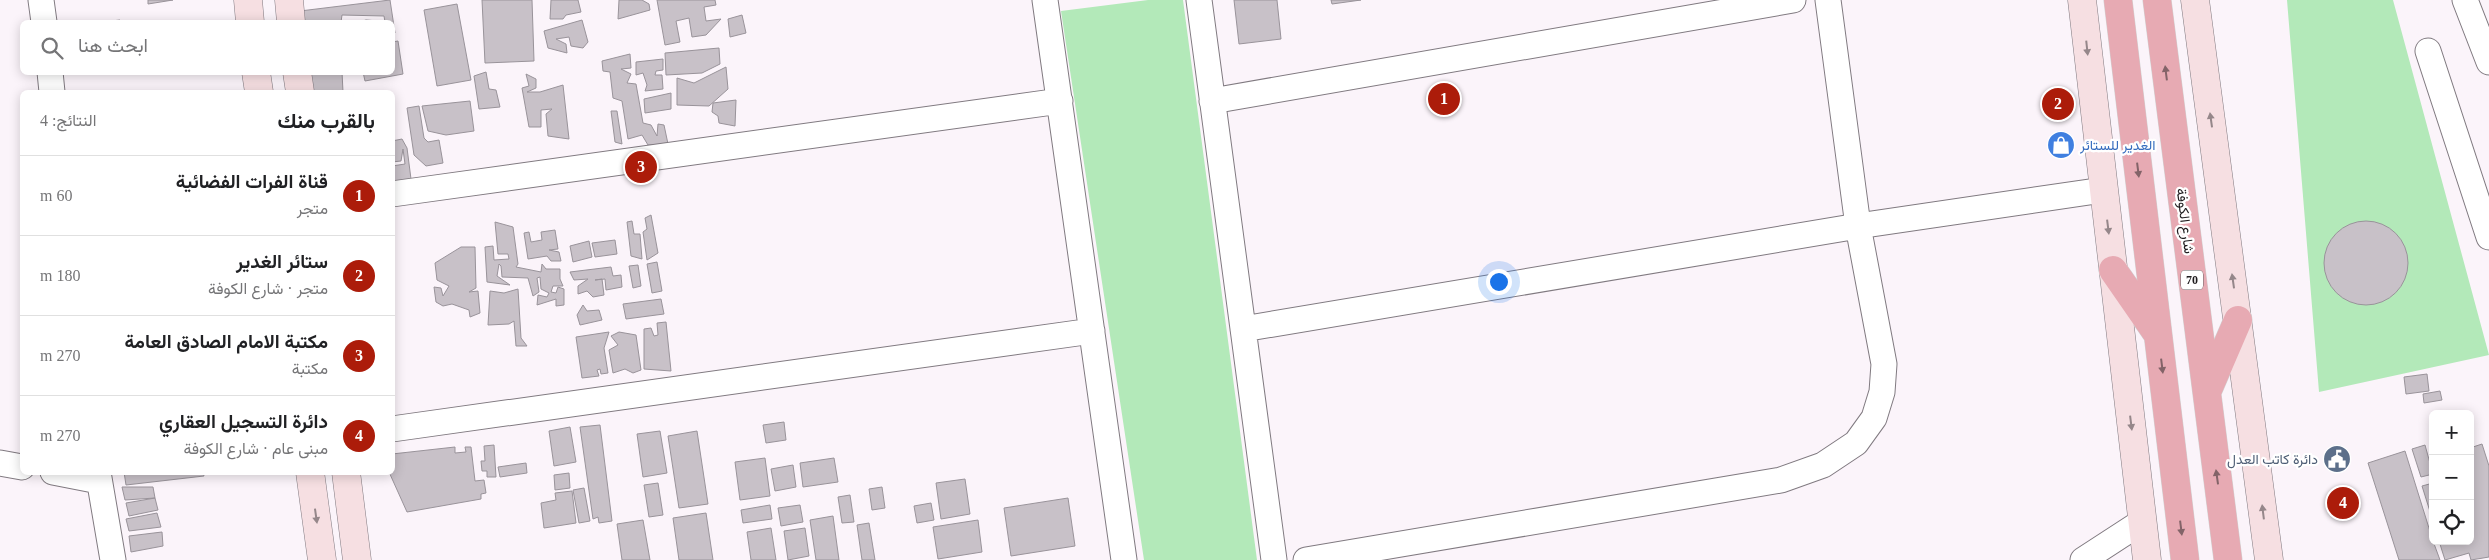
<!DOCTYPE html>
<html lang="ar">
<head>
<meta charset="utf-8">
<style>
  body { margin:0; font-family:"Times New Roman",Vazirmatn,serif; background:#f6f6f6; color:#202124; direction:rtl }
  .controls { position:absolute; right:15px; bottom:15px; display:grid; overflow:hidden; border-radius:8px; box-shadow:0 2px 12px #0003 }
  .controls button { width:45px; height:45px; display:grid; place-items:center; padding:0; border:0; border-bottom:1px solid #e0e0e0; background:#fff; color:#202124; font:25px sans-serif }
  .you { position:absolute; left:1498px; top:281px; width:18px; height:18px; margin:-12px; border:4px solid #fff; border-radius:50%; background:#1a73e8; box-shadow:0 0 0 8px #1a73e833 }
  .badge { display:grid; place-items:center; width:32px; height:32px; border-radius:50%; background:#ac1c0a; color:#fff; font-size:16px; font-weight:700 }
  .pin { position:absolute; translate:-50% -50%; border:2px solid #fff; box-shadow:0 1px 5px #0006 }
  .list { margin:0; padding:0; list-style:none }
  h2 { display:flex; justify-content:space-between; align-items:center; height:65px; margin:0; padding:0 20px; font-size:21px }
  h2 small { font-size:16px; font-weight:400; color:#757577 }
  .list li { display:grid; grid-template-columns:32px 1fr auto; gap:15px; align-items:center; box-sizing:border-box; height:80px; padding:0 20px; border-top:1px solid #e0e0e0 }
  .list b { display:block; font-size:19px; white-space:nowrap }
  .list p { margin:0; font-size:16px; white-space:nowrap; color:#757577 }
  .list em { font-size:16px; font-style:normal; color:#757577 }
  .icon { flex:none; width:28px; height:28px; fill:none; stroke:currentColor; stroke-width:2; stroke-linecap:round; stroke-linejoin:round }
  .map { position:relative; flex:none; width:2489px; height:560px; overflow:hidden; direction:ltr }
  .search { position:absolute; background:#fff; box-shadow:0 2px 12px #0003; left:20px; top:20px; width:375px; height:55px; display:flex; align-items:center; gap:12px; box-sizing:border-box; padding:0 18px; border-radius:8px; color:#757577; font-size:19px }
  .panel { position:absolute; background:#fff; box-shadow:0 2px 12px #0003; left:20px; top:90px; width:375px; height:385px; border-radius:8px; direction:rtl }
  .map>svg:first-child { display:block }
  .green { fill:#b3e9b9 }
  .building { fill:#c8c1c8; stroke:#99939a }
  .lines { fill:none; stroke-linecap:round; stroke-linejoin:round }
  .minor-casing { stroke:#807a80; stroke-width:27 }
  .secondary-casing { stroke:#807a80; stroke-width:29 }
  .trunk-casing { stroke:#d2d2d2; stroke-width:29 }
  .minor { stroke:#fff; stroke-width:25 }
  .secondary { stroke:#f6dfe2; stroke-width:28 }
  .trunk { stroke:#e7aab3; stroke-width:28 }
  .oneway { fill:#95878a }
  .oneway2 { fill:#836368 }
  .labels { text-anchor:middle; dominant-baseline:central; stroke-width:4.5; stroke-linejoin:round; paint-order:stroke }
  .shield { fill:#fff; stroke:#626062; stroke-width:1 }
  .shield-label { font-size:12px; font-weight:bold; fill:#1f1c1e }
  .shop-label { font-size:14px; fill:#366cbe; stroke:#fff; text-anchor:start }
  .street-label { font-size:14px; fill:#1f1c1e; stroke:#fff }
  .service-label { font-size:14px; fill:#4e5e75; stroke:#fff; text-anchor:end }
</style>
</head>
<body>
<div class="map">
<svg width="2489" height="560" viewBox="0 0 2489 560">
  <rect width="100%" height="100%" fill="#fbf4fa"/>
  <!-- green -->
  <path class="green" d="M1148 0H1183L1257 560H1144L1061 11Z
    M2287 0H2393L2489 355 2319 392Z"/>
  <!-- building -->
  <path class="building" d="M148 0H173L148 4Z
    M390 0 395 33H392V22H385L384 16 342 15 341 22H302L300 11Z
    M482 0H532L534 61 485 63Z
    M551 0H578L581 12 566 15 563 19H550Z
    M619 0H642L649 4 650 10 618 19Z
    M657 0H715L716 5 704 7 706 21 721 19 706 35 692 37 689 18 676 21 680 42 665 45Z
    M1234 0H1277L1281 39 1239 44Z
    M1331 0H1361L1332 4Z
    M457 4 471 80 437 86 424 10Z
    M742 15 746 33 730 37 728 19Z
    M120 20 121 22H103Z
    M366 20 378 21V22H359Z
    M582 20 588 42 583 48 571 46 569 37 556 39 566 44 567 53 548 48 544 31Z
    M398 41 403 74 365 81 363 72H392V42Z
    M719 48 720 64 702 73 666 75 665 53Z
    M630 54 631 68 621 69 631 74 627 83 636 84 643 123 651 125 657 136 658 124 664 125 668 144 648 145 642 135 628 139 622 101 613 98 610 72 603 71 602 61Z
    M663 59V70L656 71 655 75H662L663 89 645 91 647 85 643 73 636 75V62Z
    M726 67 728 89 709 106 677 105V78L694 83Z
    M307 72H342L343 92H310Z
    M486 72 489 89 496 90 500 107 479 109 474 76Z
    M526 74 536 79V88L527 92H540L563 85 569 139 548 136 546 114 552 109 541 110V127H529L522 88 529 86Z
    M671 93V109L645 113 644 99Z
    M736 100 735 126 719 123 718 116 712 112 713 103Z
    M470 101 474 131 446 135 428 131 422 106Z
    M419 106 424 138 428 142 439 140 443 163 426 166 414 155 407 108Z
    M611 111H617L622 144 615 142Z
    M402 139 407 148 411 179 392 182V166L405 164 403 149 401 161 392 162V141Z
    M651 215 658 253 647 260 643 232 647 229 645 218Z
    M2324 263a42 42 0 1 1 84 0a42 42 0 1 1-84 0Z
    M632 221 634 234H640L642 259 631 256 627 222Z
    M495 222 513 227 518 264 516 267 541 272 542 264 546 269H560V279L563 286H553L551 292 556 293 558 287 564 289V305L556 306V299L537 305 538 295 547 297 549 293 541 289 540 277 537 278 539 292 533 296 528 278 502 277 501 266 499 264 497 276 510 285 487 282 485 247 493 246 494 260 509 259 508 254H498Z
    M555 230 558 249 549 250 559 252 561 261H551L547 256 528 259 524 233 529 232 531 242 542 240 541 232Z
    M615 240 617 254 595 257 592 243Z
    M589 241 592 257 573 262 570 246Z
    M461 247H475L476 288 469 292 478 291 480 313 470 317 469 310 452 304 443 306 436 302 434 287 441 288 443 296 449 286 437 280 435 263Z
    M657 262 662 291 652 293 647 264Z
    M638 265 641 286 633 288 629 266Z
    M611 267 613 276 621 275 622 287 606 290 605 279 595 280 602 279 604 295 593 297 587 291 578 294V286L588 279 574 280 570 272Z
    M518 289 521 338 527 346H516L514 321 509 324 488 325 490 291 504 293Z
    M661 299 664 314 626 319 623 304Z
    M583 305 587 311 599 310 602 320 580 325 577 315Z
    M666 322 671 371 644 369V329L651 328 654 336 658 335 657 323Z
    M609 332 604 348 608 373 601 374 600 369 597 370 599 376 582 378 576 337Z
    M619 332 636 335 641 370 633 373 625 369 613 373 609 350 618 345 611 336Z
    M2427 374 2429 391 2406 394 2404 377Z
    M2440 391 2442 400 2424 403 2423 394Z
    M784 422 786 440 766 443 763 425Z
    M600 425 612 521 599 523 598 517 593 519 580 427Z
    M570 427 576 462 554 466 549 431Z
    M660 431 667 473 643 477 637 434Z
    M697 431 708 504 679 508 668 436Z
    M2482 444 2489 466V557L2471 560 2469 553 2445 560 2439 541H2470V448Z
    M494 445 496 477H487V471H482L481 461H485L484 446Z
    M2425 445 2433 474 2421 477 2412 449Z
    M455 447V453L466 452 465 447H471L475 481 484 480 486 493 481 494V499L407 512 389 472H392V454Z
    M2405 451 2433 541 2440 560H2399L2368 463Z
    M765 458 770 496 740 500 735 462Z
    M834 458 838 482 803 487 800 463Z
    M526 463 527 473 500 477 498 467Z
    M793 465 796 487 775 491 771 469Z
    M124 472H203L204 476 126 485Z
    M569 473 570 488 555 490 554 475Z
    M965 479 970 514 941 519 936 483Z
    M658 483 663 515 649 517 644 485Z
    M2433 483V521L2422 486Z
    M122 487H153L155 498 125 500Z
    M882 487 885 508 872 510 869 489Z
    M584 488 590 521 579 523 573 490Z
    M572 491 576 523 544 528 541 503 556 500 555 493Z
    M850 495 854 522 842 523 838 497Z
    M155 498 158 510 129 516 126 503Z
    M1068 498 1075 546 1011 556 1004 508Z
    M931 503 934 520 917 523 914 506Z
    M770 505 772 519 743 523 741 510Z
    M800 505 803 522 781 526 778 508Z
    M157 513 161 527 129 531 126 519Z
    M706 513 713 560H679L673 518Z
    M833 516 839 560H816L810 520Z
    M643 520 650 560H622L617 524Z
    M978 520 982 552 938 559 933 527Z
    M869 523 875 560H862L857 525Z
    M771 528 776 560H751L747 532Z
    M805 528 809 556 788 560 784 531Z
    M162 532 163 546 131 552 129 536Z"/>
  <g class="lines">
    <!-- minor casing -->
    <g class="minor-casing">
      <path id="minor" d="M41 0 44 22
        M1045 0 1124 560
        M1199 0 1274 560
        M2465 0 2489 62
        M2428 51 2489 237
        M50 72 52 92
        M1212 101 1793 0
        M392 194 1060 101
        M1243 329 1858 226 2103 190
        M392 429 1092 331
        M0 463 22 467
        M53 472 99 481
        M98 472 113 560
        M1306 560 1781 480 1823 465 1856 443 1874 418 1882 392 1884 364 1858 226 1828 0
        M2083 560 2143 521"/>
    </g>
    <!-- secondary casing -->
    <g class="secondary-casing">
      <path id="secondary" d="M248 0 250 22
        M289 0 291 22
        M2082 0 2147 560
        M2195 0 2269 560
        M256 72 259 92
        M297 72 300 92
        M310 472 322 560
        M346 472 357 560"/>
    </g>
    <!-- trunk casing -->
    <g class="trunk-casing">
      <path id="trunk" d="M2118 0 2185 560
        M2157 0 2228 560
        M2113 270 2156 332
        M2207 392 2238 320"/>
    </g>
    <!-- minor -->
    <use href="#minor" class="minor"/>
    <!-- secondary -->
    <use href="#secondary" class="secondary"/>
    <!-- trunk -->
    <use href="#trunk" class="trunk"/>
  </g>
  <!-- one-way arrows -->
  <defs><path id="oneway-solid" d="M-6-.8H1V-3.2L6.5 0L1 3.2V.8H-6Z" transform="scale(1.25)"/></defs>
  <g class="oneway">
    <use href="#oneway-solid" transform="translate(2087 48) rotate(84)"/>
    <use href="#oneway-solid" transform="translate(2211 120) rotate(-98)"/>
    <use href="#oneway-solid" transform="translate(2108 227) rotate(83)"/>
    <use href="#oneway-solid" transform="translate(2233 281) rotate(-98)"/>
    <use href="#oneway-solid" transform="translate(2131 423) rotate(83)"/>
    <use href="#oneway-solid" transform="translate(2263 512) rotate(-97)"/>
    <use href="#oneway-solid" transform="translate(316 516) rotate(82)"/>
  </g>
  <g class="oneway2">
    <use href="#oneway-solid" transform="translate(2166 73) rotate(-97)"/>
    <use href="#oneway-solid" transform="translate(2138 170) rotate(83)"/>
    <use href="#oneway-solid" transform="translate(2162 366) rotate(83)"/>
    <use href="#oneway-solid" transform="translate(2217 477) rotate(-98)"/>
    <use href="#oneway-solid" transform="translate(2181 528) rotate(83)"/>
  </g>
  <!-- icons -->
  <defs>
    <g id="shop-disc" transform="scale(1.4375)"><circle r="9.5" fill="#3f7fe0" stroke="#fff"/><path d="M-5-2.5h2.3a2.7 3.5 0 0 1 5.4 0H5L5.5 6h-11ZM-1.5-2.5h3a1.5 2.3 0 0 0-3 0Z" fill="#fff"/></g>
    <g id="civic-disc" transform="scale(1.4375)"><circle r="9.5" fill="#5c6f8a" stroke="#fff"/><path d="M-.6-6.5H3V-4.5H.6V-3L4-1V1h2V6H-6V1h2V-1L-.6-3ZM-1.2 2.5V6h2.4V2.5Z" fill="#fff"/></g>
  </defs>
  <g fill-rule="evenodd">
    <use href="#shop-disc" x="2061" y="145"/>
    <use href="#civic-disc" x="2337" y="459"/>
  </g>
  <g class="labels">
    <!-- shield labels -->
    <rect class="shield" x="2181" y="270.5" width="22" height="19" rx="4"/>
    <g class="shield-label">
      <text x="2192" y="280">70</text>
    </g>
    <!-- shop labels -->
    <g class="shop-label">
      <text x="2080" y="145">الغدير للستائر</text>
    </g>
    <!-- street labels -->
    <g class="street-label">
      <text transform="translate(2185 221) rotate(83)">شارع الكوفة</text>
    </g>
    <!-- service labels -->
    <g class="service-label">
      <text x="2318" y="459">دائرة كاتب العدل</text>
    </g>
  </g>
</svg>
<div class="controls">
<button>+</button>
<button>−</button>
<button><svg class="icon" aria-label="locate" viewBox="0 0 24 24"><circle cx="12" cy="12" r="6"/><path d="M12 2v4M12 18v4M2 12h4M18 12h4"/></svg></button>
</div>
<div class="you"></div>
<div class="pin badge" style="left:1444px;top:99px">1</div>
<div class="pin badge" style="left:2058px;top:104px">2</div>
<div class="pin badge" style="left:641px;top:167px">3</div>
<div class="pin badge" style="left:2343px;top:503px">4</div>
<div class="search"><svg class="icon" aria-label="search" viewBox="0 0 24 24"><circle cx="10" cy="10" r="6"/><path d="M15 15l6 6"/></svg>ابحث هنا</div>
<section class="panel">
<h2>بالقرب منك<small>النتائج: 4</small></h2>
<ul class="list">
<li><span class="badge">1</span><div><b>قناة الفرات الفضائية</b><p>متجر</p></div><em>60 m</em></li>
<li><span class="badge">2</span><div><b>ستائر الغدير</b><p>متجر · شارع الكوفة</p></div><em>180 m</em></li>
<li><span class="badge">3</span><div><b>مكتبة الامام الصادق العامة</b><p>مكتبة</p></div><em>270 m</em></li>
<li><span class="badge">4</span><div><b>دائرة التسجيل العقاري</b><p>مبنى عام · شارع الكوفة</p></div><em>270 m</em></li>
</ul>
</section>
</div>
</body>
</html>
